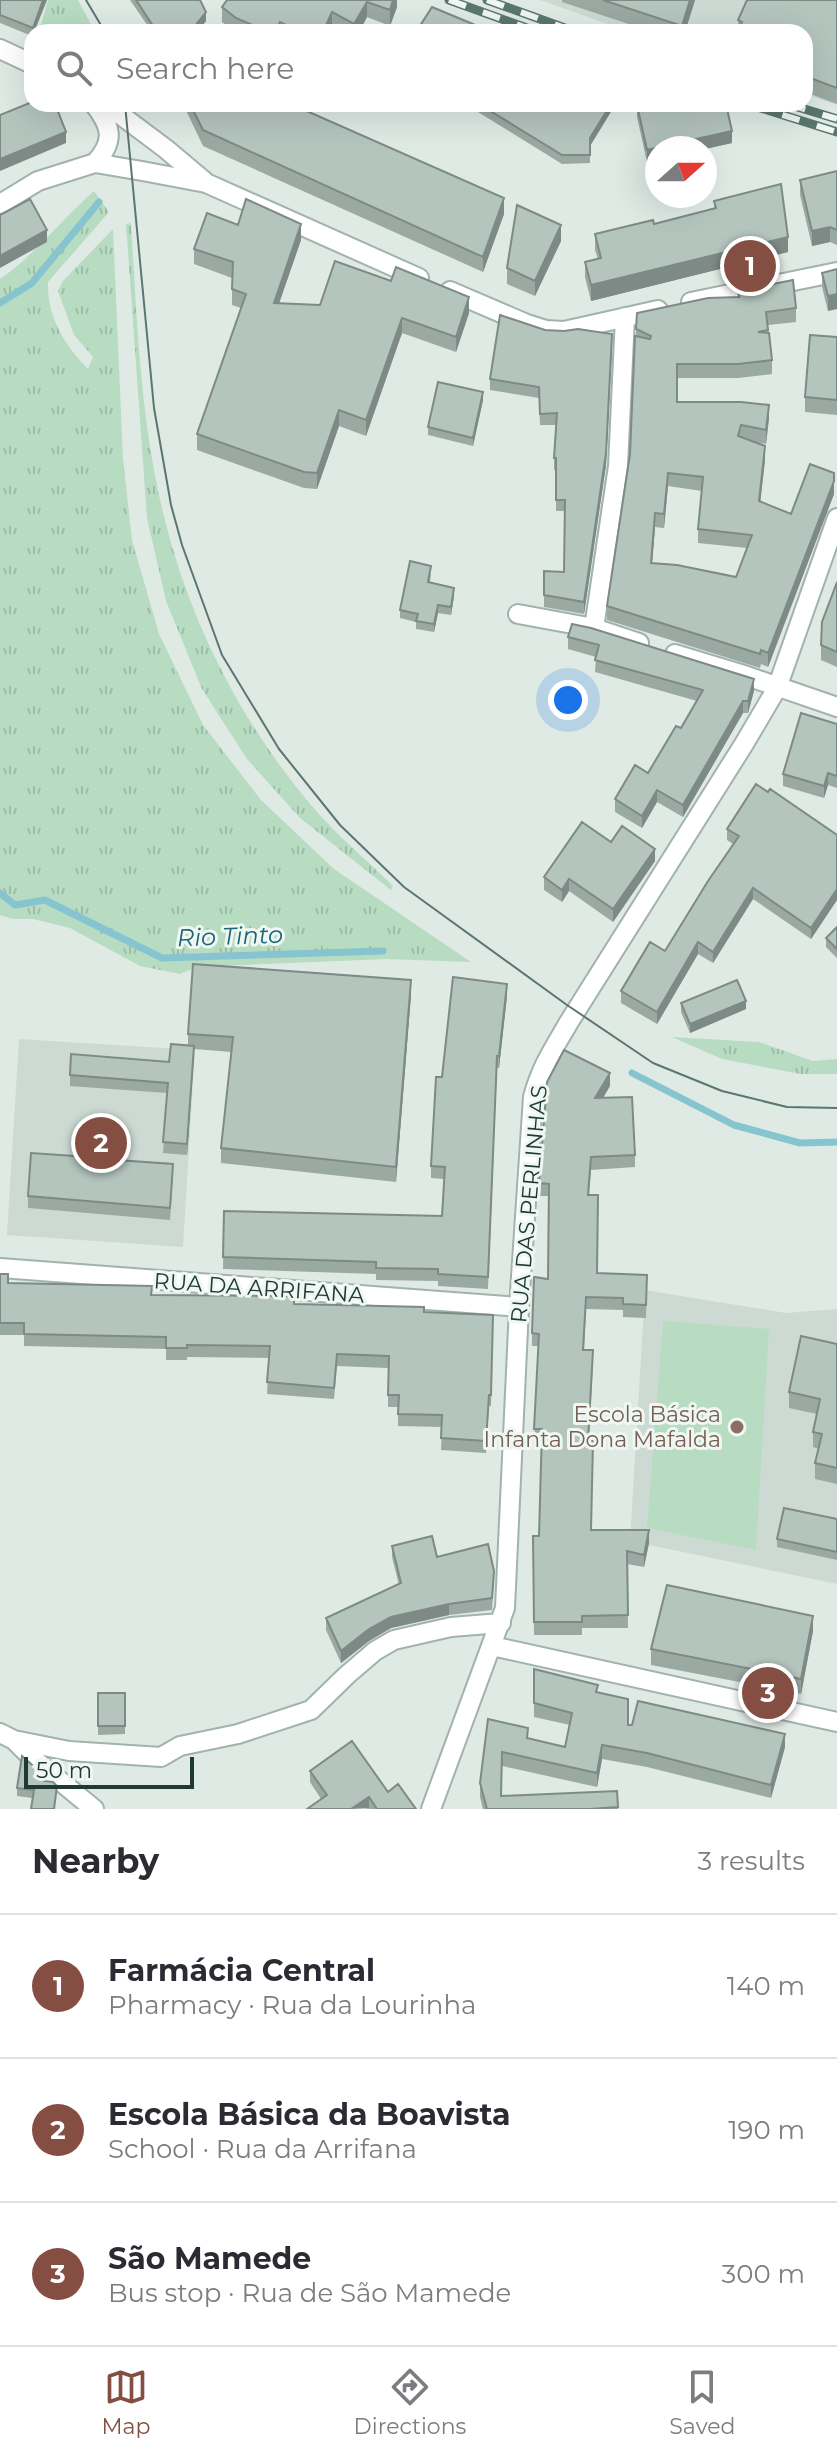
<!DOCTYPE html>
<html lang="en">
<head>
<meta charset="utf-8">
<style>
  body { margin:0; font-family:Montserrat,sans-serif; background:#f2f2f3; color:#2b2b33 }
  .compass { position:absolute; left:645px; top:136px; width:72px; height:72px; border-radius:50%; background:#fff; box-shadow:0 8px 32px #0002; rotate:69deg }
  .scale { position:absolute; left:24px; bottom:20px; width:170px; box-sizing:border-box; padding-left:8px; border:4px solid #203a33; border-top:0; font-size:22px; line-height:28px; white-space:nowrap; color:#203a33; -webkit-text-stroke:6px #eff7f3; paint-order:stroke }
  .you { position:absolute; left:568px; top:700px; width:28px; height:28px; margin:-20px; border:6px solid #fff; border-radius:50%; background:#1a73e8; box-shadow:0 0 0 12px #1a73e833 }
  .badge { display:grid; place-items:center; width:52px; height:52px; border-radius:50%; background:#844f42; color:#fff; font-size:26px; font-weight:700 }
  .pin { position:absolute; translate:-50% -50%; border:4px solid #fff; box-shadow:0 2px 8px #0006 }
  .list { margin:0; padding:0; list-style:none }
  h2 { display:flex; justify-content:space-between; align-items:center; height:104px; margin:0; padding:0 32px; font-size:34px }
  h2 small { font-size:26px; font-weight:400; color:#7c7c81 }
  .list li { display:grid; grid-template-columns:52px 1fr auto; gap:24px; align-items:center; box-sizing:border-box; height:144px; padding:0 32px; border-top:2px solid #e1e1e2 }
  .list b { display:block; font-size:30px; white-space:nowrap }
  .list p { margin:0; font-size:26px; white-space:nowrap; color:#7c7c81 }
  .list em { font-size:26px; font-style:normal; color:#7c7c81 }
  .icon { flex:none; width:44px; height:44px; fill:none; stroke:currentColor; stroke-width:2; stroke-linecap:round; stroke-linejoin:round }
  .map { position:relative; flex:none; width:837px; height:1809px; overflow:hidden }
  .search { position:absolute; background:#fff; box-shadow:0 8px 32px #0002; left:24px; right:24px; top:24px; height:88px; display:flex; align-items:center; gap:20px; box-sizing:border-box; padding:0 28px; border-radius:24px; color:#7c7c81; font-size:30px }
  .sheet { height:536px; background:#fff }
  nav { display:flex; justify-content:space-around; align-items:center; box-sizing:border-box; height:112px; border-top:2px solid #e1e1e2; background:#fff; font-size:22px; color:#7c7c81 }
  nav a { display:grid; justify-items:center; gap:4px }
  nav .on { color:#844f42 }
  .map>svg:first-child { display:block }
  .built { fill:#cddad4 }
  .grass { fill:url(#grass-tufts) }
  .pitch { fill:#b7dcc1 }
  .lines { fill:none; stroke-linecap:round; stroke-linejoin:round }
  .stream { stroke:#86c4d0; stroke-width:7 }
  .street-casing { stroke:#a2b2ac; stroke-width:22 }
  .street { stroke:#fff; stroke-width:18 }
  .tram { stroke:#5a766e; stroke-width:2 }
  .rail-casing { stroke:#5a766e; stroke-width:9 }
  .rail { stroke:#eff7f3; stroke-width:6; stroke-dasharray:18; stroke-linecap:butt }
  .wall { fill:#9ba9a3; fill-rule:evenodd }
  .shaded-wall { fill:#7e8a85 }
  .building { fill:#b4c5be; stroke:#7e8a85; stroke-width:2; fill-rule:evenodd }
  .education-dot { fill:#8d6e63; stroke:#eff7f3; stroke-width:3 }
  .labels { text-anchor:middle; dominant-baseline:central; stroke-width:6; stroke-linejoin:round; paint-order:stroke }
  .street-label { font-size:22px; fill:#203a33; stroke:#eff7f3 }
  .education-label { font-size:22px; fill:#785e54; stroke:#eff7f3; text-anchor:end }
  .water-label { font-size:24px; font-style:italic; fill:#1b6575; stroke:#eff7f3 }
</style>
</head>
<body>
<div class="map">
<svg width="837" height="1809" viewBox="0 0 837 1809">
  <defs>
    <pattern id="grass-tufts" width="24" height="20" patternUnits="userSpaceOnUse" patternTransform="scale(2)"><rect width="24" height="20" fill="#b7dcc1"/><path d="M3 7l-1-3M5 7V3M7 7l1-3M15 17l-1-3M17 17v-4M19 17l1-3" fill="none" stroke="#9dbea6"/></pattern>
  </defs>
  <rect width="100%" height="100%" fill="#dfeae5"/>
  <!-- built -->
  <path class="built" d="M540 0H837V105L805 94V32H630Z
    M19 1039 195 1050 183 1247 7 1235Z
    M645 1290 786 1313 837 1309V1584L630 1541Z"/>
  <!-- grass -->
  <path class="grass" d="M48 0H78L95 32H39Z
    M94 191 109 212 48 282C47 317 64 344 88 369L93 357 74 335 58 291 63 281 113 229 123 459 132 540 159 634 203 725 261 800 334 869 471 962 386 959 197 967 180 974 140 966 70 928 33 919H13L0 915V279C35 255 62 219 94 191Z
    M131 223C137 318 140 415 162 508 187 616 239 720 311 805 335 834 366 859 393 886L391 890 300 818 247 759 202 689 166 601 147 518 126 224Z
    M672 1037 759 1042 813 1061 837 1059V1074H800L722 1059Z"/>
  <!-- pitch -->
  <path class="pitch" d="M663 1321 769 1329 756 1550 647 1528Z"/>
  <g class="lines">
    <!-- stream -->
    <path class="stream" d="M0 303 32 283 99 202
      M0 893 15 905 45 900 162 958 383 951
      M632 1073 734 1125 800 1143 837 1142"/>
    <!-- street casing -->
    <g class="street-casing">
      <path id="street" d="M0 49 32 64
        M94 104C112 127 115 141 95 163
        M106 104 166 149 204 181
        M0 204 38 181 95 163 142 171 206 183 419 278
        M450 291 527 324 546 330 564 331 658 310
        M691 302 837 272
        M518 614 594 628 639 643
        M594 628 618 466 625 317
        M675 654 741 674 837 707
        M0 1268 519 1307
        M492 1646 837 1722
        M0 1733 14 1740 69 1751 161 1757 180 1746 238 1734 311 1710 347 1675 375 1651 394 1640 451 1627 501 1623
        M14 1740 31 1757 94 1809
        M431 1809 505 1608 519 1307 533 1097C541 1067 554 1048 569 1022L744 744 777 688 837 518"/>
    </g>
    <!-- street -->
    <use href="#street" class="street"/>
    <!-- tram -->
    <path class="tram" d="M86 0 105 32
      M125 104 154 408 171 505 182 545 222 655 279 749 340 825 404 887 567 1005 653 1063 722 1091 787 1107 837 1108"/>
    <!-- rail casing -->
    <g class="rail-casing">
      <path id="rail" d="M449 0 538 32
        M487 0 576 32
        M748 104 837 132
        M788 104 837 119"/>
    </g>
    <!-- rail -->
    <use href="#rail" class="rail"/>
  </g>
  <!-- wall -->
  <path class="wall" d="M0 0H47L34 32H32V36L0 23Z
    M130 0H200L206 21 197 32H152Z
    M397 0V7L390 26 367 17 359 32H340L332 28 330 32H234L222 22V7Z
    M562 0H695L685 32H653L562 2Z
    M837 0V104L805 92V32H738V20Z
    M183 104H291L504 214 483 272 203 146Z
    M465 104H612V110L590 146V163L562 164Z
    M637 105 698 110 732 143 705 149 657 148V160L647 162 637 117Z
    M837 171V245L830 242 812 246 800 195V180Z
    M714 201 788 252 591 301 585 277V262L598 259 595 250V234L654 224 714 208Z
    M238 225 301 240 279 303 469 313 456 352 402 333 366 436 339 426 317 489 304 488 197 450V434L241 308 232 305V278L194 264V249Z
    M561 241 535 296 507 284V268Z
    M837 269 828 311 822 287V273Z
    M738 291 796 308V322L768 325 772 360V374L738 378H677V402L769 418 766 444 749 441 765 460 760 501 791 514 834 494 768 667 761 664 760 668 607 620V606L630 454 637 313 738 297ZM668 486 702 491 698 529V543L747 548 736 577 652 563 655 527 664 528Z
    M545 330 612 346 606 465 584 614 544 607V571L564 572 565 511H556V470H554V458L556 425H540L539 398 490 390V379Z
    M837 337V415L805 412V397Z
    M483 400 473 446 428 435V427Z
    M431 574 430 582 454 596 451 615 438 613 434 632 416 629V622L400 618V610Z
    M837 582V667L821 660V645Z
    M568 637 754 691 748 713H743L683 817 657 802 642 828 615 812V799L648 773 681 728 697 701 595 672 596 657 568 649Z
    M837 724V788L828 785 824 798 783 786V774Z
    M727 829 837 835V900L811 939 753 899 713 963 698 954 657 1024 621 1003V991L665 951 733 844 727 840Z
    M611 842 655 861 613 922 569 891 562 902 544 890V877Z
    M837 927V958L826 947V938Z
    M411 995 396 1182 221 1163V1148L231 1052 194 1049 187 1155 163 1153 167 1093 70 1086V1075L169 1062 188 1045V1034Z
    M507 996 499 1068H497L488 1289 438 1286V1281L376 1280V1274L223 1269 224 1211 442 1216 444 1179 431 1178V1166L442 1077Z
    M681 1003 746 1009 690 1033 681 1012Z
    M610 1086 603 1098 635 1155V1167L591 1170 589 1195 597 1273 647 1275 646 1318 623 1317V1310L586 1309 584 1350 593 1363 589 1440 591 1530 649 1543 644 1567 627 1564 628 1628H582V1635H534L533 1536H539L542 1442 534 1441 539 1346H532V1333L548 1279 549 1196H539V1183Z
    M118 1160 173 1176 170 1220 28 1208V1196Z
    M0 1274 8 1283 151 1295 424 1312 493 1315 491 1406H489L486 1453 441 1450 442 1427 398 1426V1407H388V1368L337 1366 334 1399 267 1394 269 1358 187 1357V1360H166V1349L24 1346V1335H0Z
    M837 1344V1484L815 1479V1463L819 1449 813 1447V1432L817 1414 789 1408V1392Z
    M837 1519V1560L777 1547V1539Z
    M392 1546 437 1557 494 1582 492 1610 449 1615 391 1628 369 1641 341 1663 326 1630V1618L399 1585 392 1557Z
    M813 1631 801 1694 651 1665V1649Z
    M534 1669 598 1693 628 1725 785 1747 771 1798 647 1767 602 1759 597 1787 502 1766V1796L617 1791 618 1809H483L480 1797V1783L488 1719 528 1738 565 1747 570 1725 534 1717Z
    M98 1693H125V1734L98 1735Z
    M310 1771 388 1792 416 1809H369L321 1799 310 1782Z
    M45 1781 57 1794 32 1798 17 1796V1788Z"/>
  <!-- shaded-wall -->
  <path class="shaded-wall" d="M43 0H47L34 32H33V28Z
    M393 0H397V7L390 26V10Z
    M690 0H695L685 32H682V26Z
    M367 2V17L359 32H354V24Z
    M206 12V21L197 32H190Z
    M332 12V28L330 32H323Z
    M611 104H612V110L590 146V138Z
    M732 131V143L705 149 657 148V160L647 162V150Z
    M66 132V143L0 171V159Z
    M504 198V214L483 272V257Z
    M301 224V240L274 318V303Z
    M561 225V241L535 296V281Z
    M830 227V242L812 246V231Z
    M47 230V242L0 268V256Z
    M788 237V252L591 301V285Z
    M837 294V309L828 311V296Z
    M469 297V313L456 352V337Z
    M402 318V333L366 436V420Z
    M612 346 606 465 584 614V602Z
    M483 392V400L473 446V438Z
    M769 405V418L766 444V430Z
    M339 410V426L317 489V473Z
    M765 446V460L759 514V501Z
    M668 473V486L664 528V514Z
    M834 481V494L768 667V653Z
    M655 513V527L651 577V563Z
    M454 588V596L451 615V607Z
    M438 605V613L434 632V624Z
    M754 679V691L748 713V701Z
    M743 701V713L683 817V805Z
    M828 773V785L824 798V786Z
    M657 790V802L642 828V816Z
    M655 849V861L613 922V909Z
    M569 879V891L562 902V890Z
    M753 888V899L713 963V952Z
    M837 889V900L811 939V928Z
    M698 942V954L657 1024V1012Z
    M411 980V995L396 1182V1167Z
    M507 984V996L499 1068V1056Z
    M746 1001V1009L690 1033V1024Z
    M194 1046V1056L187 1155V1144Z
    M610 1073V1086L595 1111V1098Z
    M649 1530V1543L644 1567V1555Z
    M449 1604V1615L391 1628 369 1641 341 1663V1651L369 1629 391 1617Z
    M813 1616V1631L801 1694V1679Z
    M785 1734V1747L771 1798V1785Z
    M602 1745V1759L597 1787V1773Z
    M369 1797V1808L351 1809Z"/>
  <!-- building -->
  <path class="building" d="M0 0H43L33 28 0 15Z
    M136 0H200L206 12 190 32H157Z
    M227 0H393L390 10 367 2 354 24 332 12 323 32H301L280 22 275 32H269L236 18 222 7Z
    M603 0H690L682 26Z
    M747 0H837V88L805 76V32H738L742 22 738 20Z
    M432 7 492 32H416Z
    M32 102V104H55L66 132 0 159V115Z
    M190 104H291L504 198 483 257 203 130Z
    M479 104H611L590 138V155H562Z
    M640 104H696L698 110 726 104 732 131 647 150 637 105Z
    M837 171V230L830 227 812 231 800 180Z
    M781 184 788 237 591 285 585 262 601 258 595 234 653 220 654 224 716 208 714 201Z
    M30 199 47 230 0 256V215Z
    M246 199 301 224 274 303 320 305 335 261 391 281 396 267 469 297 456 337 402 318 366 420 339 410 317 473 304 472 197 434 246 294 232 289 233 262 194 249 207 213 238 225Z
    M517 205 561 225 535 281 507 268Z
    M837 269V294L828 296 822 273Z
    M793 280 796 308 766 312 768 330 758 332 769 333 772 360 738 364H677V402H741L769 405 766 430 741 425 738 436 765 446 759 501 791 514 810 464 834 473V481L768 653 761 650 760 654 607 606 630 454 635 336 650 339 651 336 636 329 637 313 708 298 739 297 738 291ZM668 473 703 477 698 529 752 535 736 577 677 565 651 563 655 513 664 514Z
    M500 315 545 330 564 331 578 329 612 334 606 453 584 602 544 595V571L564 572 565 500H556V458H554L557 413 540 414 539 387 490 379Z
    M810 335 837 337V400L805 397Z
    M438 382 483 392 473 438 428 427Z
    M410 561 431 566 428 582 454 588 451 607 438 605 434 624 416 621 418 614 400 610Z
    M837 582V652L821 645 822 622Z
    M572 624 591 628 754 679 748 701H743L683 805 657 790 642 816 615 799 635 765 648 773 676 726 681 728 703 690 595 660 599 645 568 637Z
    M801 713 837 724V776L828 773 824 786 783 774Z
    M756 784 768 792 770 789 837 835V889L811 928 753 888 713 952 698 942 657 1012 621 991 650 942 665 951 708 881 739 836 727 829Z
    M582 822 611 842 622 826 655 849 613 909 569 879 562 890 544 877Z
    M837 927V949L826 938Z
    M193 964 411 980 396 1167 221 1148 233 1037 188 1034Z
    M453 977 507 984 499 1056H497L488 1277 438 1274V1269L376 1268V1262L223 1257 224 1211 442 1216 445 1167 431 1166 436 1077H442Z
    M737 980 746 1001 690 1024 681 1003Z
    M171 1044 194 1046 187 1144 163 1142 168 1083 70 1075 71 1054 169 1062Z
    M564 1050 610 1073 595 1098 632 1097 635 1155 591 1157 588 1195H598L597 1273 647 1275 646 1305 623 1304V1298L586 1297 583 1350H593L588 1440 593 1441 591 1530H649L644 1555 627 1551 628 1615 582 1616V1622H534L533 1536H539L542 1429H534L539 1334 532 1333 534 1277 548 1279 549 1184 539 1183 547 1082Z
    M89 1152 118 1155 117 1160 173 1164 170 1208 28 1196 31 1153 89 1157Z
    M0 1274H8V1283L152 1286 151 1295 294 1296V1304L424 1307V1312L493 1315 491 1395H489L486 1441 441 1438 442 1415 398 1414 399 1395H388L389 1356 337 1354 334 1388 267 1382 270 1346 187 1345V1348H166V1337L24 1334V1323H0Z
    M801 1336 837 1344V1468L815 1463 822 1434 813 1432 820 1399 789 1392Z
    M784 1508 837 1519V1552L777 1539Z
    M432 1536 437 1557 488 1544 494 1571 492 1598 449 1604 391 1617 369 1629 341 1651 326 1618 401 1583 392 1546Z
    M667 1585 813 1616 801 1679 651 1649Z
    M534 1669 598 1685 596 1692 628 1699V1725H632L638 1701 785 1734 771 1785 647 1753 602 1745 597 1773 502 1752 501 1796 617 1791 618 1807 589 1809H487L480 1783 488 1719 528 1728 527 1738 565 1747 572 1713 534 1703Z
    M98 1693H125V1726H98Z
    M352 1741 388 1792 398 1784 416 1809H377L369 1797 351 1809H307L327 1795 310 1771Z
    M22 1756 45 1776 44 1781 53 1782 57 1786 54 1809H31L34 1790 17 1788Z"/>
  <!-- markers -->
  <circle class="education-dot" cx="737" cy="1427" r="8"/>
  <g class="labels">
    <!-- street labels -->
    <g class="street-label">
      <text transform="translate(529 1204) rotate(-85)">RUA DAS PERLINHAS</text>
      <text transform="translate(259 1288) rotate(4)">RUA DA ARRIFANA</text>
    </g>
    <!-- education labels -->
    <g class="education-label">
      <text x="721" y="1414">Escola Básica<tspan x="721" dy="25">Infanta Dona Mafalda</tspan></text>
    </g>
    <!-- water labels -->
    <g class="water-label">
      <text transform="translate(230 936) rotate(-2)">Rio Tinto</text>
    </g>
  </g>
</svg>
<svg class="compass" viewBox="-18 -18 36 36"><path d="M0-13l5 13h-10z" fill="#e53935"/><path d="M0 13l5-13h-10z" fill="#7c7c81"/></svg>
<div class="scale">50 m</div>
<div class="you"></div>
<div class="pin badge" style="left:750px;top:266px">1</div>
<div class="pin badge" style="left:101px;top:1143px">2</div>
<div class="pin badge" style="left:768px;top:1693px">3</div>
<div class="search"><svg class="icon" aria-label="search" viewBox="0 0 24 24"><circle cx="10" cy="10" r="6"/><path d="M15 15l6 6"/></svg>Search here</div>
</div>
<section class="sheet">
<h2>Nearby<small>3 results</small></h2>
<ul class="list">
<li><span class="badge">1</span><div><b>Farmácia Central</b><p>Pharmacy · Rua da Lourinha</p></div><em>140 m</em></li>
<li><span class="badge">2</span><div><b>Escola Básica da Boavista</b><p>School · Rua da Arrifana</p></div><em>190 m</em></li>
<li><span class="badge">3</span><div><b>São Mamede</b><p>Bus stop · Rua de São Mamede</p></div><em>300 m</em></li>
</ul>
</section>
<nav>
<a class="on"><svg class="icon" aria-label="map" viewBox="0 0 24 24"><path d="M3 6l6-2 6 2 6-2v14l-6 2-6-2-6 2zM9 4v14M15 6v14"/></svg>Map</a>
<a><svg class="icon" aria-label="directions" viewBox="0 0 24 24"><path d="M12 3l9 9-9 9-9-9zM9 14v-3h6M13 9l2 2-2 2"/></svg>Directions</a>
<a><svg class="icon" aria-label="saved" viewBox="0 0 24 24"><path d="M7 4h10v16l-5-4-5 4z"/></svg>Saved</a>
</nav>
</body>
</html>
